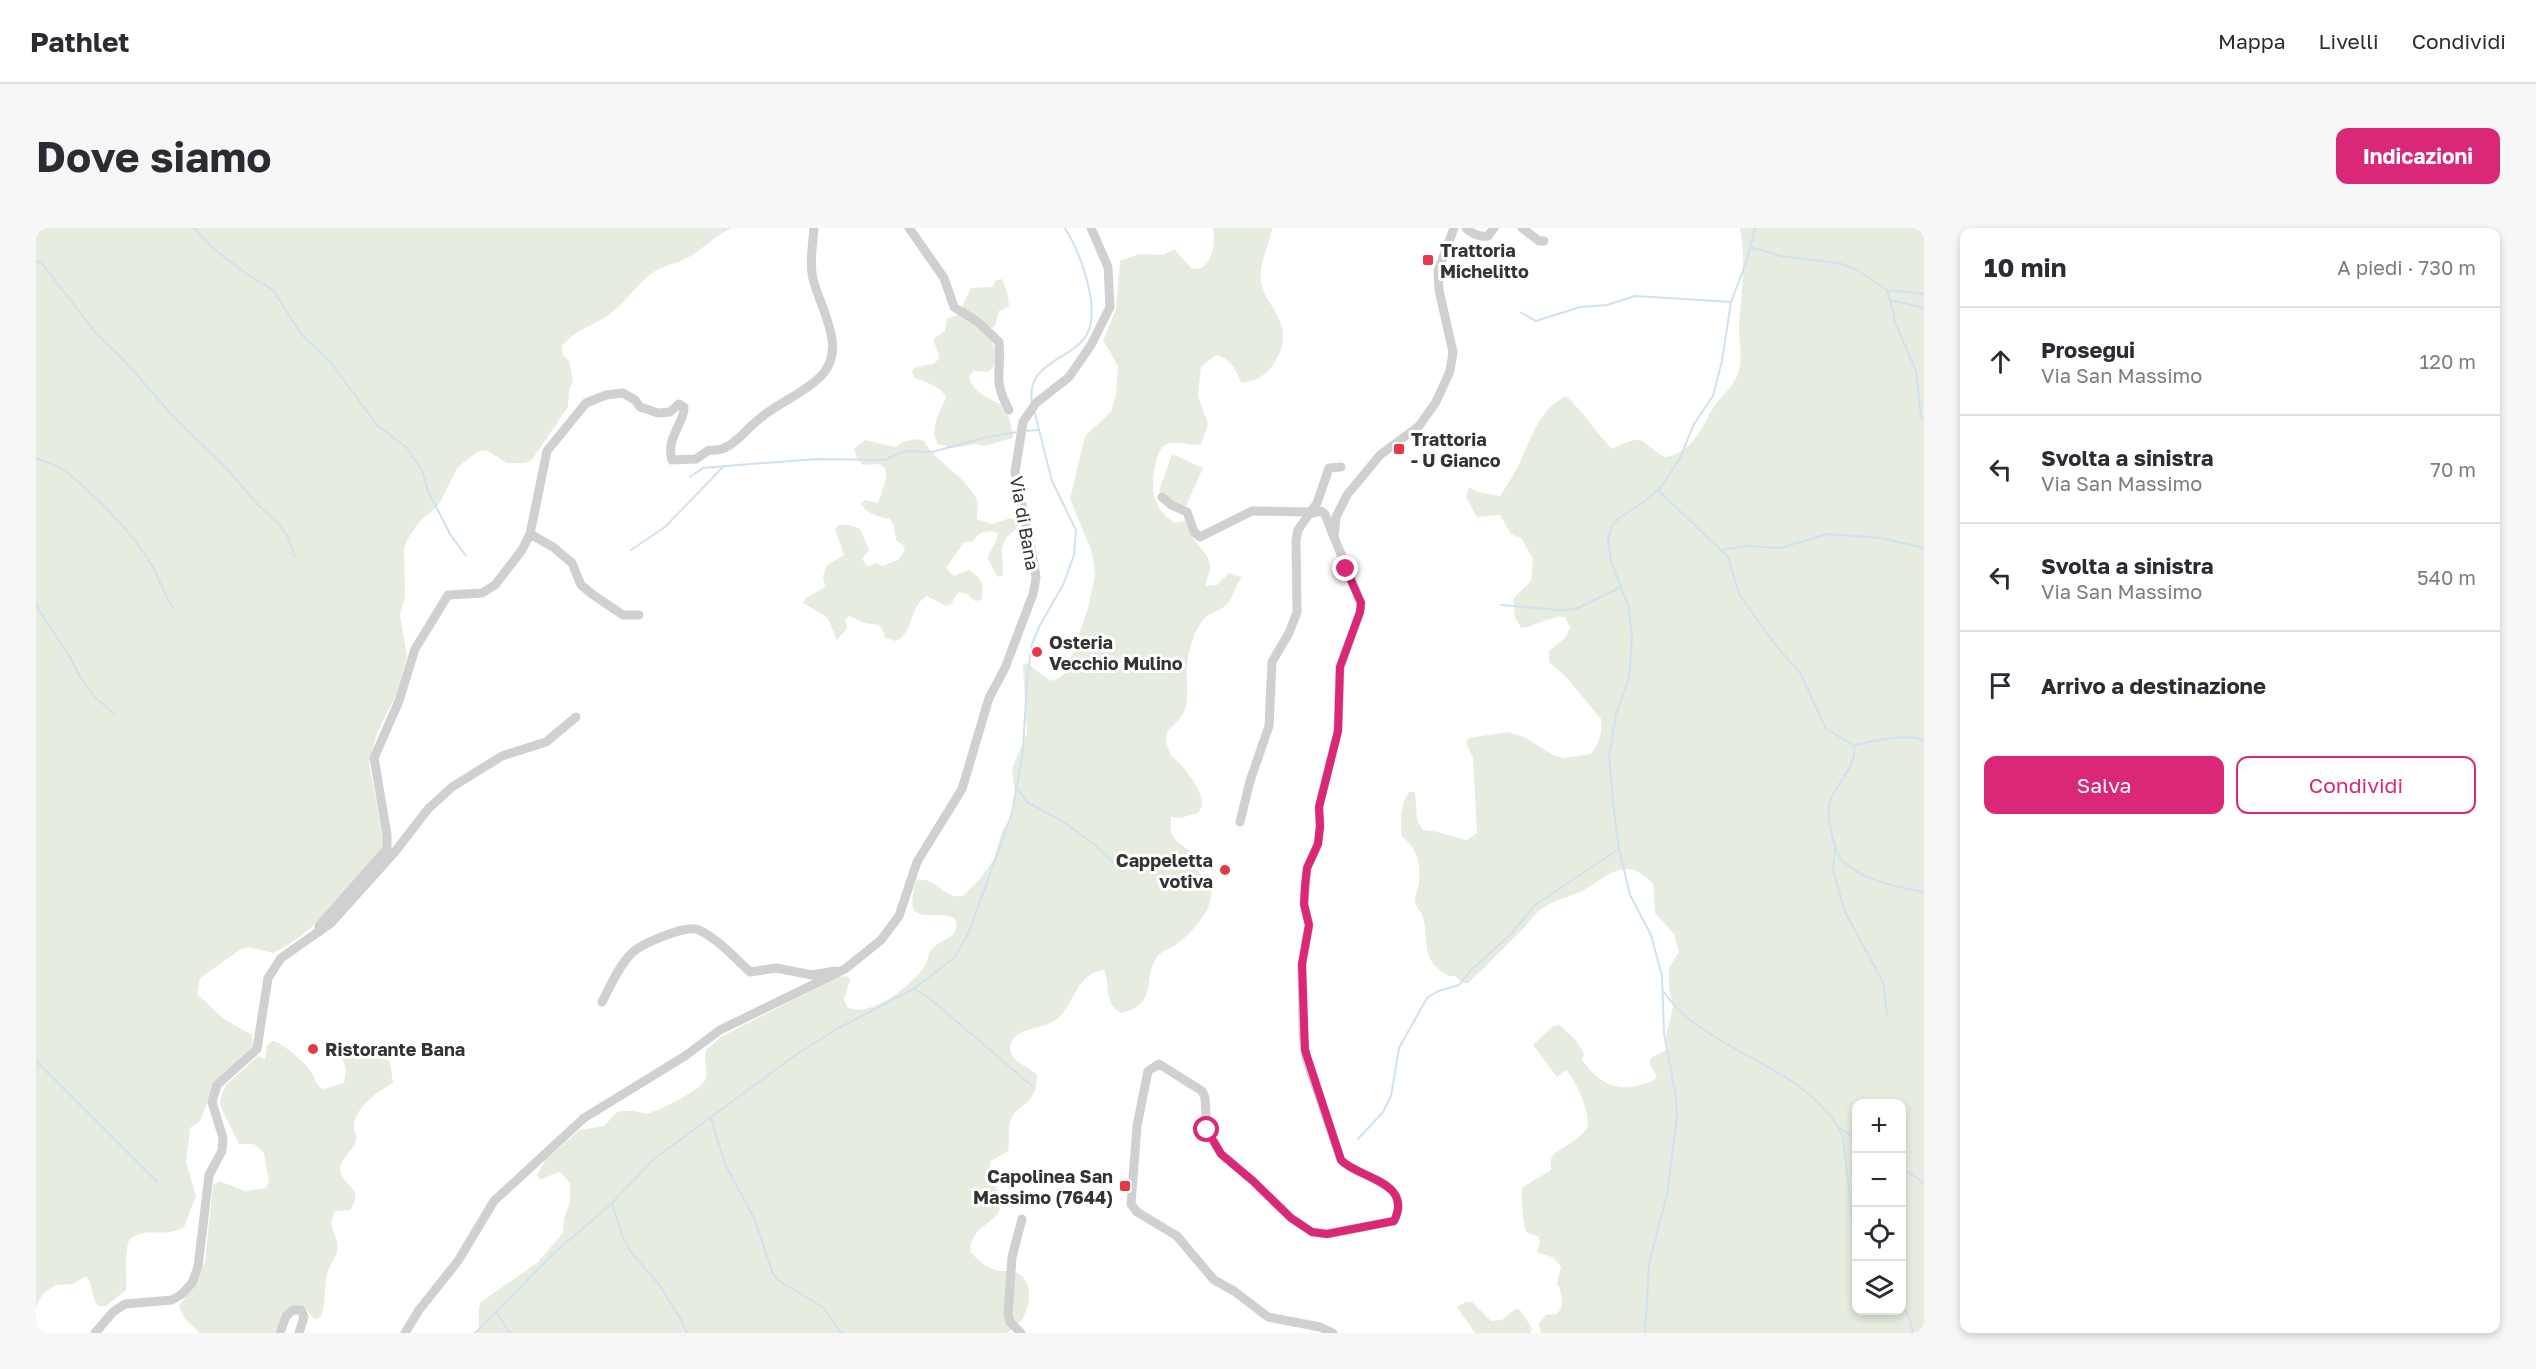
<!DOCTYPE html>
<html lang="it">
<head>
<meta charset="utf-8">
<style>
  body { margin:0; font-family:"Golos Text",sans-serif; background:#f7f7f7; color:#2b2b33 }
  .controls { position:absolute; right:18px; bottom:18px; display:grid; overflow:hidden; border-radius:12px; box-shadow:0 3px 9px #0003 }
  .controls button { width:54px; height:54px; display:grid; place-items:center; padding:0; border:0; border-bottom:2px solid #e1e1e2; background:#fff; color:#2b2b33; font:30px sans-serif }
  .stop { position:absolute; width:18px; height:18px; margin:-14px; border:4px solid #db2777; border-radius:50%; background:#fff }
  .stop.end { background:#db2777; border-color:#fff; box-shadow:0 2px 6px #0008 }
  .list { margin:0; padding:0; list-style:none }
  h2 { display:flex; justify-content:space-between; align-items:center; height:78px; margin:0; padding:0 24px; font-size:26px }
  h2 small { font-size:20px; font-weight:400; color:#7c7c81 }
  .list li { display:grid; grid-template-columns:39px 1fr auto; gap:18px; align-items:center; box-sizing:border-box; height:108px; padding:0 24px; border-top:2px solid #e1e1e2 }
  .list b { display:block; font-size:22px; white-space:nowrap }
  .list p { margin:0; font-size:20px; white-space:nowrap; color:#7c7c81 }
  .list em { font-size:20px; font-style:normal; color:#7c7c81 }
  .actions { display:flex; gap:12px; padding:18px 24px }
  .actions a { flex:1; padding:14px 0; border:2px solid #db2777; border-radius:12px; text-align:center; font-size:21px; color:#db2777 }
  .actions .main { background:#db2777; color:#fff }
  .icon { flex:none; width:33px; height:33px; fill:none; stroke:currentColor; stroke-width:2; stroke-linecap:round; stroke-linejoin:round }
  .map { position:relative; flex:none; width:1888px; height:1105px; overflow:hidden; border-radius:12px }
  header { display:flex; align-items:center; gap:36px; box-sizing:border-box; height:84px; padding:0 30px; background:#fff; border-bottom:2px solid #e1e1e2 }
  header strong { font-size:28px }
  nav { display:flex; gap:33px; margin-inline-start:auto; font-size:21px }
  .intro { display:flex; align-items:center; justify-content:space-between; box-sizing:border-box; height:144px; padding:0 36px }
  h1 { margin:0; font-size:42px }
  .button { padding:15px 27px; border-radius:12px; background:#db2777; color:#fff; font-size:21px; font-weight:700 }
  main { display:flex; gap:36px; padding:0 36px }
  aside { flex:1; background:#fff; border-radius:12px; box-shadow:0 3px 9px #0003 }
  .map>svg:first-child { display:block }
  .green { fill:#e6ecdf; fill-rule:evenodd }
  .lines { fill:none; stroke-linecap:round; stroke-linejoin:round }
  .stream { stroke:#cfe2ee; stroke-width:2 }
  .street { stroke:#d0d0d0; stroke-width:9 }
  .route { stroke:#db2777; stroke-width:8 }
  .poi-dot { fill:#e63946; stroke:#fff; stroke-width:2 }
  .labels { text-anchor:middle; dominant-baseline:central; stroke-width:6; stroke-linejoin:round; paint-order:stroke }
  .poi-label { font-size:18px; font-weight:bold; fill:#333; stroke:#fff; text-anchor:start }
  .street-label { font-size:18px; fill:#333; stroke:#fff }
</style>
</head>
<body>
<header>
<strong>Pathlet</strong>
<nav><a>Mappa</a><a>Livelli</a><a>Condividi</a></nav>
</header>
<div class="intro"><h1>Dove siamo</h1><a class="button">Indicazioni</a></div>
<main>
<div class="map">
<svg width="1888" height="1105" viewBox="0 0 1888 1105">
  <rect width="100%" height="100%" fill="#fff"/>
  <!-- green -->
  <path class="green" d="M0 0H695C679 8 668 20 653 29 642 35 629 37 619 43 602 54 591 73 575 85 558 98 539 101 526 118L527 127 533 133 537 154 533 161 532 179 495 233 488 235H471L450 222 441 224 422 239 402 278 383 294 372 311 368 319 369 369 364 386 371 429 360 467 341 505 333 535 348 617C324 651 275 709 237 725L213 719 205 721 164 750 161 766 188 791 216 807 217 818 178 857 164 893 154 900 150 934 160 968 148 999C127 1011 112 997 93 1012 88 1028 91 1045 90 1062L70 1078H62C55 1068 58 1058 50 1048L37 1056 20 1057 13 1061 6 1067 0 1079Z
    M1177 0H1236C1234 17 1222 36 1225 54 1228 71 1243 84 1246 100 1252 123 1230 157 1205 154 1199 140 1195 131 1180 127L1165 139 1162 168 1172 196 1165 216C1154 219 1139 211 1129 217 1122 222 1121 231 1119 238 1114 262 1117 281 1139 295L1149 293C1152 311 1175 325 1174 339 1174 345 1170 352 1169 358L1181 357 1193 345 1206 349C1199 357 1198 369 1190 377 1184 383 1173 385 1167 392 1157 404 1154 420 1151 435 1149 450 1154 467 1149 481 1141 503 1120 497 1136 529 1146 535 1168 564 1166 577 1166 578 1163 584 1162 585L1144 590 1135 589C1132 613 1142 612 1156 625 1161 630 1159 640 1165 646 1169 651 1174 652 1175 660 1179 681 1156 704 1141 716 1136 720 1129 722 1125 725 1103 743 1127 776 1085 785 1067 774 1075 759 1068 742 1041 744 1039 776 1021 791 1009 802 978 798 974 818 972 833 992 838 1001 847 1001 880 978 876 974 894 971 904 974 913 972 923L955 933 952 942C957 953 965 966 964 978 964 995 935 996 934 1023 943 1034 952 1041 965 1043 970 1043 975 1042 979 1044 999 1051 995 1079 985 1093 982 1097 976 1101 971 1105H441C446 1095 440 1085 445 1074L501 1035 527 1005 528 990 534 975V955L524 944C516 945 512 950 505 951L501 948 510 931 544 902 568 898 581 884 586 883H600L611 886C623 882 667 862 670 850 672 841 667 831 670 822L685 809 801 749 811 748 814 752 808 771 811 779C833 792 877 756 889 738 892 733 892 725 896 721 905 710 926 710 919 691 903 680 871 699 877 667 878 661 878 657 881 652 899 648 908 672 927 668L944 651 958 631 967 601 974 594 977 585 979 565 976 541 991 505 987 437 991 435 1014 453 1023 450 1030 444 1052 380 1059 347 1056 324 1034 271 1049 208 1075 184 1080 166 1082 138 1067 112 1080 82 1084 33 1103 26 1127 27 1138 21 1156 41 1166 40C1178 29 1179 16 1177 0Z
    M1704 0H1888V1105H1505L1503 1095 1510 1087 1521 1086C1529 1077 1526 1065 1521 1055L1525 1039 1518 1030 1501 1024 1504 1014 1503 1009C1499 1007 1493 1006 1490 1003 1488 1000 1484 964 1486 961 1492 954 1507 948 1515 942V931L1518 926C1528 919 1541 912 1549 903 1559 892 1539 851 1530 842L1521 849 1497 817 1517 798 1523 797 1540 812 1548 826 1546 832C1561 852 1577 865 1604 857 1610 855 1616 854 1621 849L1613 834 1616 829 1633 821 1630 808 1637 779 1633 760V740L1643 724 1638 706 1619 685 1617 656C1592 629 1577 644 1553 659 1539 668 1521 670 1507 680 1498 686 1492 696 1485 703 1467 720 1451 738 1432 755H1427L1419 748C1412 749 1412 747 1406 744 1385 730 1393 711 1387 689 1385 682 1380 681 1379 673 1379 666 1382 661 1383 655 1385 637 1381 619 1366 609 1364 594 1364 576 1373 564H1379L1381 592 1387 602C1403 603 1416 609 1431 612L1441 605 1437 530 1430 515 1433 510 1472 504 1488 509 1517 527 1528 530 1555 526C1563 516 1567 504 1565 491L1530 449 1513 434V423L1530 409 1534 399 1529 389C1512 388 1501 398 1485 400L1479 389 1477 371 1495 353 1497 331 1486 311 1475 306 1464 287 1441 289 1430 269 1433 259 1442 264 1464 268C1470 259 1476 249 1481 240 1494 215 1502 181 1530 168 1548 184 1559 204 1576 221 1612 203 1601 214 1629 229 1653 226 1666 202 1675 183 1682 170 1694 163 1700 150 1709 132 1702 114 1703 96 1706 64 1710 32 1704 0ZM1820 876H1866V1082H1820Z
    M966 51 971 64 973 78 963 83 959 98 952 102C956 117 967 131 953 144L937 143 933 150C938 164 949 169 962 175 973 181 976 199 977 210L948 218 940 216 917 220 902 216C892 201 905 183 910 169 903 156 890 156 878 149L876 144 879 139 897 136 902 132 903 127 897 111 909 103 911 90 922 87 927 84V76L935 60 956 59 960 52Z
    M879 211 888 213C901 237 929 246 941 272 943 278 940 285 941 291L956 296 975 290 981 293C983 304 973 304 969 312 963 324 968 335 967 347L962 349 951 330 961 311V305L956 303 945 305 936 313 928 314 910 340 918 348 932 342C946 349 949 357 945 372L939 373 931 366 923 364 919 368 916 375 910 378 891 368C872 379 879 403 860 413L849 410C845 392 841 399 827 394 822 393 818 389 813 388L809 392 811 400 801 412 791 389 767 375 770 370 789 359 787 348 791 337 808 327 799 301 802 297H814L824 301 833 322 826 331 831 338 841 335 846 338 862 332 869 322 867 317 860 312 858 298 854 291C843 289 831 286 825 276L828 272 842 275 850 251 849 240 844 236 827 237 821 231 818 221 829 212 860 219 867 214Z
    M1136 226 1167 240 1150 278 1145 280 1123 263Z
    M237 813C247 815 268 834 274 842 280 849 278 856 287 861L308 855 310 841 303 820 309 816H315L328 824 342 826 354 834 357 855C342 863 318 880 318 899 318 904 321 908 320 913 317 923 304 931 304 941 306 959 330 959 314 982L299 983C289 1001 304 1006 301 1024 299 1031 293 1038 291 1046 288 1059 290 1074 285 1088L279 1092C272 1083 268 1077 255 1078L245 1088 239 1105H164L149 1091 143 1078 160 1055 169 1034 177 957 183 953 209 963 230 960 233 954 228 925 218 916H203L184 877 185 869 190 857 222 828 229 831 231 817Z
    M1430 1074H1436L1455 1093 1466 1092 1479 1081 1484 1082 1496 1100 1494 1105H1439L1421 1079Z"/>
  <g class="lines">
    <!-- stream -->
    <path class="stream" d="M158 0 179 22 208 44 237 62 265 106 296 136 341 197 371 220 386 242 392 263 414 306 430 328
      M1714 19 1745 28 1803 35 1821 42 1851 62 1888 66
      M0 32 7 37 60 105 87 131 135 186 193 243 223 278 239 292 251 307 259 329
      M1851 62 1858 86V92L1880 143 1885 189
      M1854 72 1888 80
      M1484 84 1500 93 1544 79 1571 77 1599 68 1695 74
      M996 174C989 134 1037 132 1051 106 1065 79 1044 24 1029 0
      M989 203 1003 202
      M0 230C9 234 22 237 29 243 59 267 98 306 117 339 124 353 128 367 137 380
      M654 249 667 240 702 237 782 231 848 232 869 223 896 224 951 209 981 204
      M1622 262 1692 329 1703 366 1741 419 1765 446 1790 501 1818 517C1822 537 1802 553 1795 571 1791 581 1793 593 1795 603 1797 612 1800 626 1807 633 1827 653 1861 659 1888 664
      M595 322 629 299 687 239
      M1685 322 1712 318 1744 320 1792 306 1845 310 1888 320
      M0 377 35 431 44 449 59 469 78 486
      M1465 377 1524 382 1540 381 1585 359
      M1818 517C1840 513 1866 505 1888 512
      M980 558 991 574 1026 593 1059 617 1087 644
      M1799 619 1797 642 1809 684 1847 754 1851 787
      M878 761 892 769 996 858
      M1627 763C1672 828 1771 835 1807 908L1820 1029
      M0 833 121 954
      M675 890 689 936 719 992 737 1046 742 1052 788 1080 805 1105
      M1803 899 1820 911
      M1322 911 1347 884 1355 868 1363 820 1391 770 1402 763 1423 757 1435 742 1475 706 1499 677 1583 621
      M1866 940 1888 955
      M576 975 587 1010 595 1024 624 1058 644 1090 651 1105
      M1866 1075 1874 1092 1877 1105
      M461 1085 474 1105
      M439 1105 517 1026 576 975 618 931 761 826 799 802 879 760 919 729 933 704 976 585 987 522 991 452 996 416 1004 397 1027 357 1038 327 1040 302 1016 253 998 182
      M1609 1105 1613 1036 1631 966 1641 888 1639 863 1628 805 1626 748 1615 707 1594 667 1583 621 1577 574 1573 528 1580 486 1593 450 1596 411 1593 380 1575 333 1572 311 1576 298 1582 291 1609 273 1626 258 1644 230 1658 196 1677 168 1686 133 1695 74 1711 32 1719 0"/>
    <!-- street -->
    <path class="street" d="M873 0 908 50 918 79 942 94 963 114C966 146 956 151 973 182
      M1430 0C1436 6 1444 9 1452 8L1458 0
      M1486 0 1503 13H1508
      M1126 269 1135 277 1151 284 1158 304 1164 309 1216 283 1274 284
      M1274 286 1285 283 1289 286 1297 307
      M494 306 517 319 536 335 545 357 556 366 587 387H603
      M1204 594 1214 553 1233 498 1236 434 1253 405 1261 384 1260 312 1262 302 1281 275 1293 240 1305 239
      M283 704V698L351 621V607L338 530 363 473 379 421 412 367 446 365 459 357 486 322 494 306 511 223 550 175 570 167 587 165 599 172 604 179 622 185 634 184 643 176 648 179C649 194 629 211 636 232L660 231 673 222C694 225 707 204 722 192 740 176 765 167 783 150 813 122 785 83 777 51 773 35 777 16 778 0
      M566 774C574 759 582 739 595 726 604 716 651 696 663 702 682 711 699 730 714 744L740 740 776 747 799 743
      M59 1105 77 1084 89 1076 136 1072 146 1066 156 1055 162 1039 173 947 186 923 187 910 176 874 181 857 221 821 232 750 245 730 295 695 358 625 392 581 416 559 466 528 510 514 540 489
      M244 1105 250 1088 257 1082H265L268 1089 263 1105
      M369 1105 383 1082 422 1033 458 973 548 890 649 828 684 802 809 741 845 712 863 688 881 634 926 561 953 470 969 440 997 366 1000 350 998 336 979 244 987 194 1000 175 1033 149 1055 117 1074 79 1072 39 1055 0
      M985 1105 974 1094 972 1086 976 1029 986 991
      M1297 1105 1284 1099 1232 1089 1198 1063 1178 1052 1141 1008 1101 984 1095 976 1101 898 1112 843 1123 836 1166 863 1169 870 1171 902 1185 926 1217 953 1255 990 1276 1004 1291 1006 1358 993C1378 953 1321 950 1305 932L1270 830 1267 806 1266 736 1273 697 1268 676 1271 640 1282 616 1284 599 1283 579 1302 503 1304 439 1324 384 1325 375 1298 309 1300 289 1311 267 1344 227 1383 198 1400 174 1414 143 1417 124 1403 62 1402 43 1418 0"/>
  </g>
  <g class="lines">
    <!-- route -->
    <path class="route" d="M1171 902 1185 926 1217 953 1255 990 1276 1004 1291 1006 1358 993C1378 953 1321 950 1305 932L1269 822 1266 736 1273 697 1268 676 1269 658 1271 640 1282 616 1284 598 1283 579 1302 503 1304 439 1324 384 1325 375 1310 341"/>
  </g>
  <!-- markers -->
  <g class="poi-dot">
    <rect x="1386" y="26" width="12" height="12" rx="3"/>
    <rect x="1357" y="215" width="12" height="12" rx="3"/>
    <circle cx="1001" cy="424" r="6"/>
    <circle cx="1189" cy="642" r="6"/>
    <circle cx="277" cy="821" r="6"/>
    <rect x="1083" y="952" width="12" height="12" rx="3"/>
  </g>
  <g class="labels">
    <!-- poi labels -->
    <g class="poi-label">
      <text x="1404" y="22">Trattoria<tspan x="1404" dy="21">Michelitto</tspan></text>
      <text x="1375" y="211">Trattoria<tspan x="1375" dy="21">- U Gianco</tspan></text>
      <text x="1013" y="414">Osteria<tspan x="1013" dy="21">Vecchio Mulino</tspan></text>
      <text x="1177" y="632" text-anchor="end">Cappeletta<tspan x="1177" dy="21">votiva</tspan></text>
      <text x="289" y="821">Ristorante Bana</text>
      <text x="1077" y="948" text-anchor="end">Capolinea San<tspan x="1077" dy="21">Massimo (7644)</tspan></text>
    </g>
    <!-- street labels -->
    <g class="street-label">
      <text transform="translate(989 295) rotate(80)">Via di Bana</text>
    </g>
  </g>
</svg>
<div class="controls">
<button>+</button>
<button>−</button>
<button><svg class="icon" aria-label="locate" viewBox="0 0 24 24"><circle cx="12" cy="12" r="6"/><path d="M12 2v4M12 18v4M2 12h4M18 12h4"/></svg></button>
<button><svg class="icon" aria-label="layers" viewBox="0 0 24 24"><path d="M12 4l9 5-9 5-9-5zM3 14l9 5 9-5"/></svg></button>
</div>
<div class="stop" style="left:1171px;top:902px"></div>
<div class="stop end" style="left:1310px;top:341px"></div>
</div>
<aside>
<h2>10 min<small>A piedi · 730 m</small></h2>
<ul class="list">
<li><svg class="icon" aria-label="ahead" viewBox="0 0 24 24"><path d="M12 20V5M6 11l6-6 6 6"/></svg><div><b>Prosegui</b><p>Via San Massimo</p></div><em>120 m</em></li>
<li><svg class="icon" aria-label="left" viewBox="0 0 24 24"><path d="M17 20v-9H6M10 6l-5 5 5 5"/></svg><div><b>Svolta a sinistra</b><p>Via San Massimo</p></div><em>70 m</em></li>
<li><svg class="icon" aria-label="left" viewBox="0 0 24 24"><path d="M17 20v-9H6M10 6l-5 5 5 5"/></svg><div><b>Svolta a sinistra</b><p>Via San Massimo</p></div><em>540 m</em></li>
<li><svg class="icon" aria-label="arrive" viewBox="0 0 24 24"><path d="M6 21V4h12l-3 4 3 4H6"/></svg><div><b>Arrivo a destinazione</b></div></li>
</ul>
<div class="actions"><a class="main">Salva</a><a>Condividi</a></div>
</aside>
</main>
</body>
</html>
